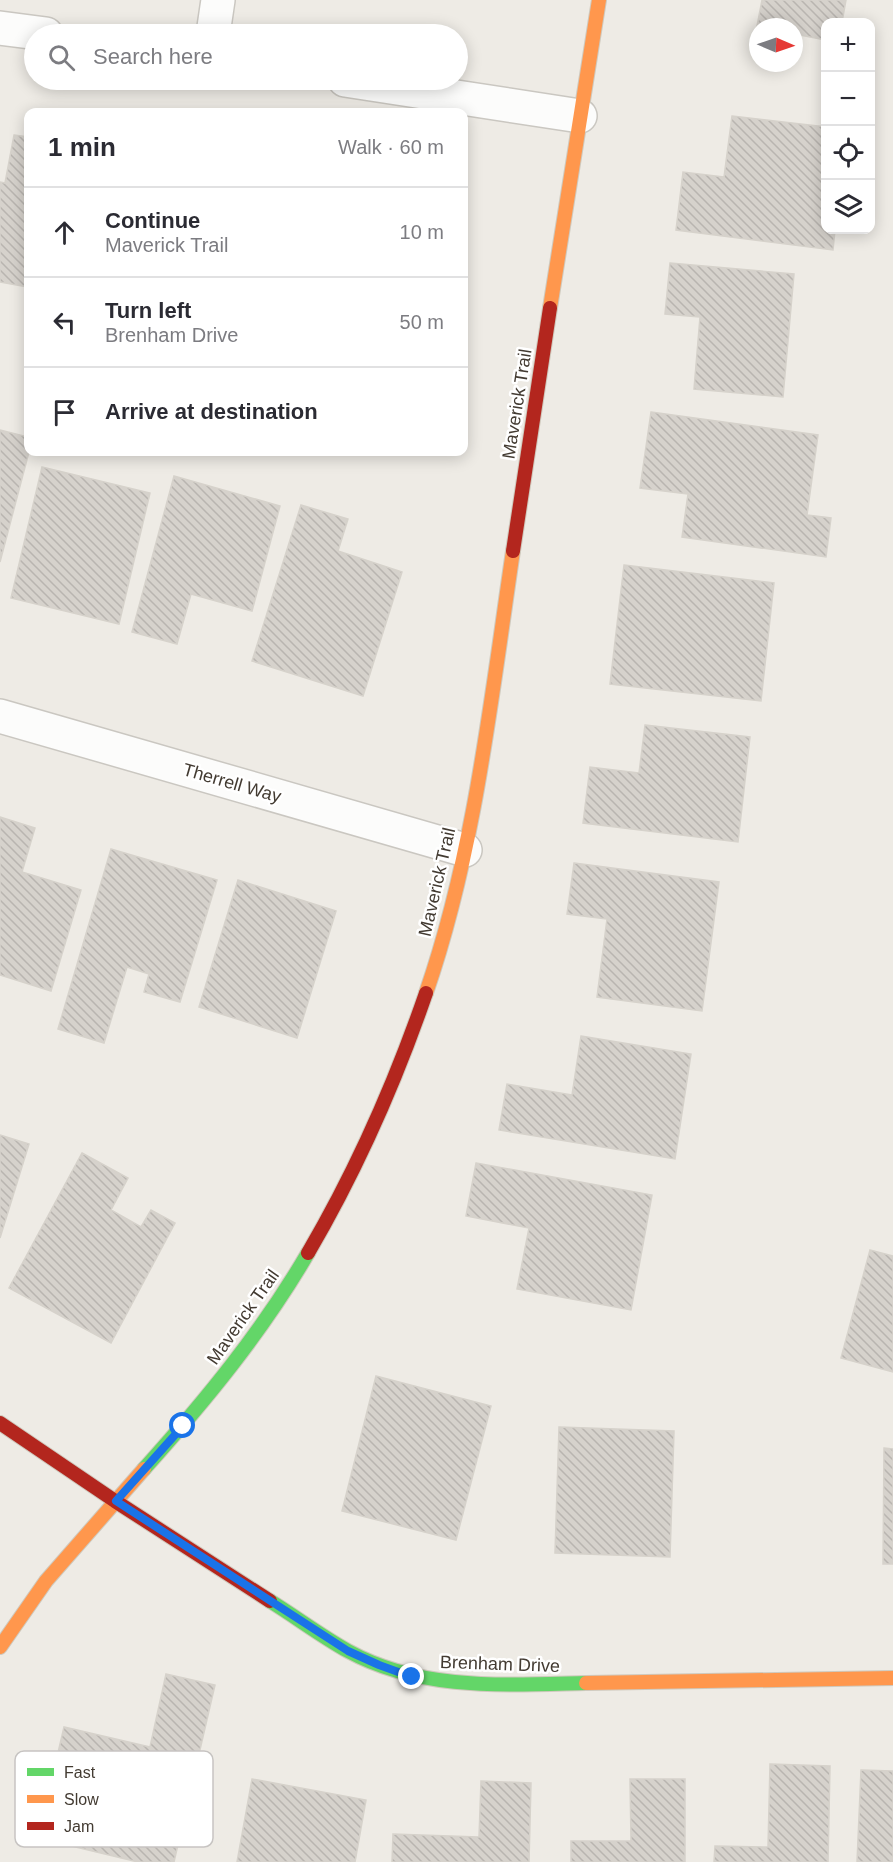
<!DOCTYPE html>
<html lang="en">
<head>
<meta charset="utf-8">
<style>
  body { margin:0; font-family:Helvetica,sans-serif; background:#f7f7f7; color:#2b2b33 }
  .controls { position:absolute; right:18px; top:18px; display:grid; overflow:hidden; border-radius:12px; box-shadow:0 3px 15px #0003 }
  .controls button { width:54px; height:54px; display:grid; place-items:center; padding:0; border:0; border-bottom:2px solid #e1e1e2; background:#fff; color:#2b2b33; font:30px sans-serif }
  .compass { position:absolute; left:749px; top:18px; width:54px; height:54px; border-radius:50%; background:#fff; box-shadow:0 3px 15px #0003; rotate:92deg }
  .stop { position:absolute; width:18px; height:18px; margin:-14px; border:4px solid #1a73e8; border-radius:50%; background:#fff }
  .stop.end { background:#1a73e8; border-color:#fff; box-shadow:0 2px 6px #0008 }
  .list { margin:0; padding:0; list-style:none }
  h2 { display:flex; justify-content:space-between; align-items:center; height:78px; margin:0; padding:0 24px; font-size:26px }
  h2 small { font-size:20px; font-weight:400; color:#7c7c81 }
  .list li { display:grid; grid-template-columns:39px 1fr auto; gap:18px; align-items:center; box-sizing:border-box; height:90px; padding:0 24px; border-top:2px solid #e1e1e2 }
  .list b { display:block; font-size:22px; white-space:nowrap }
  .list p { margin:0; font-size:20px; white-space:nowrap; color:#7c7c81 }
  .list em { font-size:20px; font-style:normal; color:#7c7c81 }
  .icon { flex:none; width:33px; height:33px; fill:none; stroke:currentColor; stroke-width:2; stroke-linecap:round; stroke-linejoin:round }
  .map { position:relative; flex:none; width:893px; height:1862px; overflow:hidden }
  .search { position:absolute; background:#fff; box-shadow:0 3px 15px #0003; left:24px; top:24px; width:444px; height:66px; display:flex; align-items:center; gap:15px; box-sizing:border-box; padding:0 21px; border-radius:33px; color:#7c7c81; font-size:22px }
  .panel { position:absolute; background:#fff; box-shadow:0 3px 15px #0003; left:24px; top:108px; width:444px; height:348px; border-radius:12px }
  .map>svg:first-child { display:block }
  .building { fill:url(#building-back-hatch); stroke:#d6d2cb; stroke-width:1.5 }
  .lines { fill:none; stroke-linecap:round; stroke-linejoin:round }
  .street-casing { stroke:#cac7c1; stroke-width:36 }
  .fast-casing { stroke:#cfc9bd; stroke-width:16 }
  .slow-casing { stroke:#cfc9bd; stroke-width:16 }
  .jam-casing { stroke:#cfc9bd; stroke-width:16 }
  .street { stroke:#fcfcfb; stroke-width:33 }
  .fast { stroke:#63d668; stroke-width:14 }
  .slow { stroke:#ff974d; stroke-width:14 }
  .jam { stroke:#b3261e; stroke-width:14 }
  .route { stroke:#1a73e8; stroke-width:8 }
  .labels { text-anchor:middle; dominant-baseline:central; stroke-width:5; stroke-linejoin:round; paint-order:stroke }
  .street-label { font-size:18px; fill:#433b32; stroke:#fff }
  .key { fill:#fff; stroke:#c7c4c2; stroke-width:1.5 }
  .key-label { font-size:16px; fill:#433b32 }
</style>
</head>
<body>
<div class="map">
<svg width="893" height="1862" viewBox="0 0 893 1862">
  <defs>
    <pattern id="building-back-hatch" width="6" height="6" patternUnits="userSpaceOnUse" patternTransform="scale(1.5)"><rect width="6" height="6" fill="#d6d2cc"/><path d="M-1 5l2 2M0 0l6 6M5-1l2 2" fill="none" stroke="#b9b5b0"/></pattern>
  </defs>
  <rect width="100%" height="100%" fill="#eeebe5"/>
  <!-- building -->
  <path class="building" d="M762 0H846L842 22H826V40L794 34V27L757 26Z
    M732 116 826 127V230H835L833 250 676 230 683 172 724 177Z
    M14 135 28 137V287L0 282V182L5 183Z
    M670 263 794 274 783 397 694 389 700 317 665 314Z
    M651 412 818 435 807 515 831 518 826 557 682 537 688 494 640 488Z
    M0 430 28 437 29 452 0 562Z
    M42 467 150 493 119 624 11 598Z
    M174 476 280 506 252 611 191 594 177 644 132 632Z
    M301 505 348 519 338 551 402 572 363 696 252 661Z
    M624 565 774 583 761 701 610 684Z
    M645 725 750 737 738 842 583 823 590 767 639 773Z
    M0 817 35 828 22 872 81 890 51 991 0 975Z
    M111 849 217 880 180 1002 144 992 149 974 127 967 104 1043 58 1029Z
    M574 863 719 882 702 1011 597 997 607 919 567 914Z
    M238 880 336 911 297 1038 199 1007Z
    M581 1036 691 1054 675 1159 499 1130 507 1084 572 1095Z
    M0 1135 29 1144 0 1238Z
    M82 1153 128 1178 111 1210 141 1227 151 1210 175 1223 111 1343 9 1288Z
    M476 1163 652 1195 631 1310 517 1289 529 1228 466 1216Z
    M870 1250 893 1256V1372L841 1358Z
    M376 1376 491 1406 456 1540 342 1511Z
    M559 1427 674 1431 670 1557 555 1553Z
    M884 1448 893 1449V1564H883Z
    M166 1674 215 1685 174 1862H138L38 1838 64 1727 150 1747Z
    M770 1764 830 1766 828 1862H714L715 1846 768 1847Z
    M861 1770 893 1771V1862H857Z
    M252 1779 366 1800 355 1862H237Z
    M630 1779H685V1862H571V1841H631Z
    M481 1781 531 1783 529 1862H392L393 1834 479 1837Z"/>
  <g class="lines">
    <!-- street casing -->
    <g class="street-casing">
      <path id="street" d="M0 28 46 34
        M213 34 218 0
        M345 80 580 116
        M0 716 465 850"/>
    </g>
    <!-- fast casing -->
    <g class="fast-casing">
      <path id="fast" d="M144 1469C205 1401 262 1332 308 1253
        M270 1601C296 1617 321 1636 348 1651 421 1691 505 1685 586 1683"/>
    </g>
    <!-- slow casing -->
    <g class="slow-casing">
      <path id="slow" d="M550 308 599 0
        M426 993C475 851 491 699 513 551
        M0 1647 46 1581 144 1469
        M586 1683 893 1678"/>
    </g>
    <!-- jam casing -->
    <g class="jam-casing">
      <path id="jam" d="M513 551 550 308
        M308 1253C356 1171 395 1083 426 993
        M0 1423 115 1501 270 1601"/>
    </g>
    <!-- street -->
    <use href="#street" class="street"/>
    <!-- fast -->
    <use href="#fast" class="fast"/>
    <!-- slow -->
    <use href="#slow" class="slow"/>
    <!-- jam -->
    <use href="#jam" class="jam"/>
  </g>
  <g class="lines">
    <!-- route -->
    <path class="route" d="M183 1426 116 1501 348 1651 379 1665 412 1677"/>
  </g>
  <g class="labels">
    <!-- street labels -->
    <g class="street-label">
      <text transform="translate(517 404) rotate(-81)">Maverick Trail</text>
      <text transform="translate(232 783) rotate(16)">Therrell Way</text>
      <text transform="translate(437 882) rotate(-77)">Maverick Trail</text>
      <text transform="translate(243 1317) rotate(-55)">Maverick Trail</text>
      <text transform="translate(500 1664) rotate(2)">Brenham Drive</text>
    </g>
  </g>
  <!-- legend -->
  <rect x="15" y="1751" width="198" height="96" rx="9" class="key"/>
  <rect x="27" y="1768" width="27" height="8" fill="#63d668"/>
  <rect x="27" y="1795" width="27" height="8" fill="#ff974d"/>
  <rect x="27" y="1822" width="27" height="8" fill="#b3261e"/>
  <g class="key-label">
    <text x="64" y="1778">Fast</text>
    <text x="64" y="1805">Slow</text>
    <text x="64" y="1832">Jam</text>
  </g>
</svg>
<div class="controls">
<button>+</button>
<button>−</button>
<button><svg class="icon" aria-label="locate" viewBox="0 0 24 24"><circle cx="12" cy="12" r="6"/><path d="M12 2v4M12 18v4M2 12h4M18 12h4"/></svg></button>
<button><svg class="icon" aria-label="layers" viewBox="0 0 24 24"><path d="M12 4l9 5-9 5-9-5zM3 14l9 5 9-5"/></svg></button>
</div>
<svg class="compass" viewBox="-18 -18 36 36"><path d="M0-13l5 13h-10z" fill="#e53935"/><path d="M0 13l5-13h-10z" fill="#7c7c81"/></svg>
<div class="stop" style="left:183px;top:1426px"></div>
<div class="stop end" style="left:412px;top:1677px"></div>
<div class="search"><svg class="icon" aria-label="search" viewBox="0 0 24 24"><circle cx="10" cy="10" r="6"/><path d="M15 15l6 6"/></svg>Search here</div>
<section class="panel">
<h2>1 min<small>Walk · 60 m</small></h2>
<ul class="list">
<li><svg class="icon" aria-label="ahead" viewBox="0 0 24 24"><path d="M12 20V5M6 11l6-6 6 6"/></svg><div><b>Continue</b><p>Maverick Trail</p></div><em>10 m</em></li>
<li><svg class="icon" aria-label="left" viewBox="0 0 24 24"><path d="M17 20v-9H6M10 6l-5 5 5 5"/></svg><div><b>Turn left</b><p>Brenham Drive</p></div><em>50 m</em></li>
<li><svg class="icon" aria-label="arrive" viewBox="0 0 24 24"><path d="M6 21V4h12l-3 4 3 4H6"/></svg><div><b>Arrive at destination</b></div></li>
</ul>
</section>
</div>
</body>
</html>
